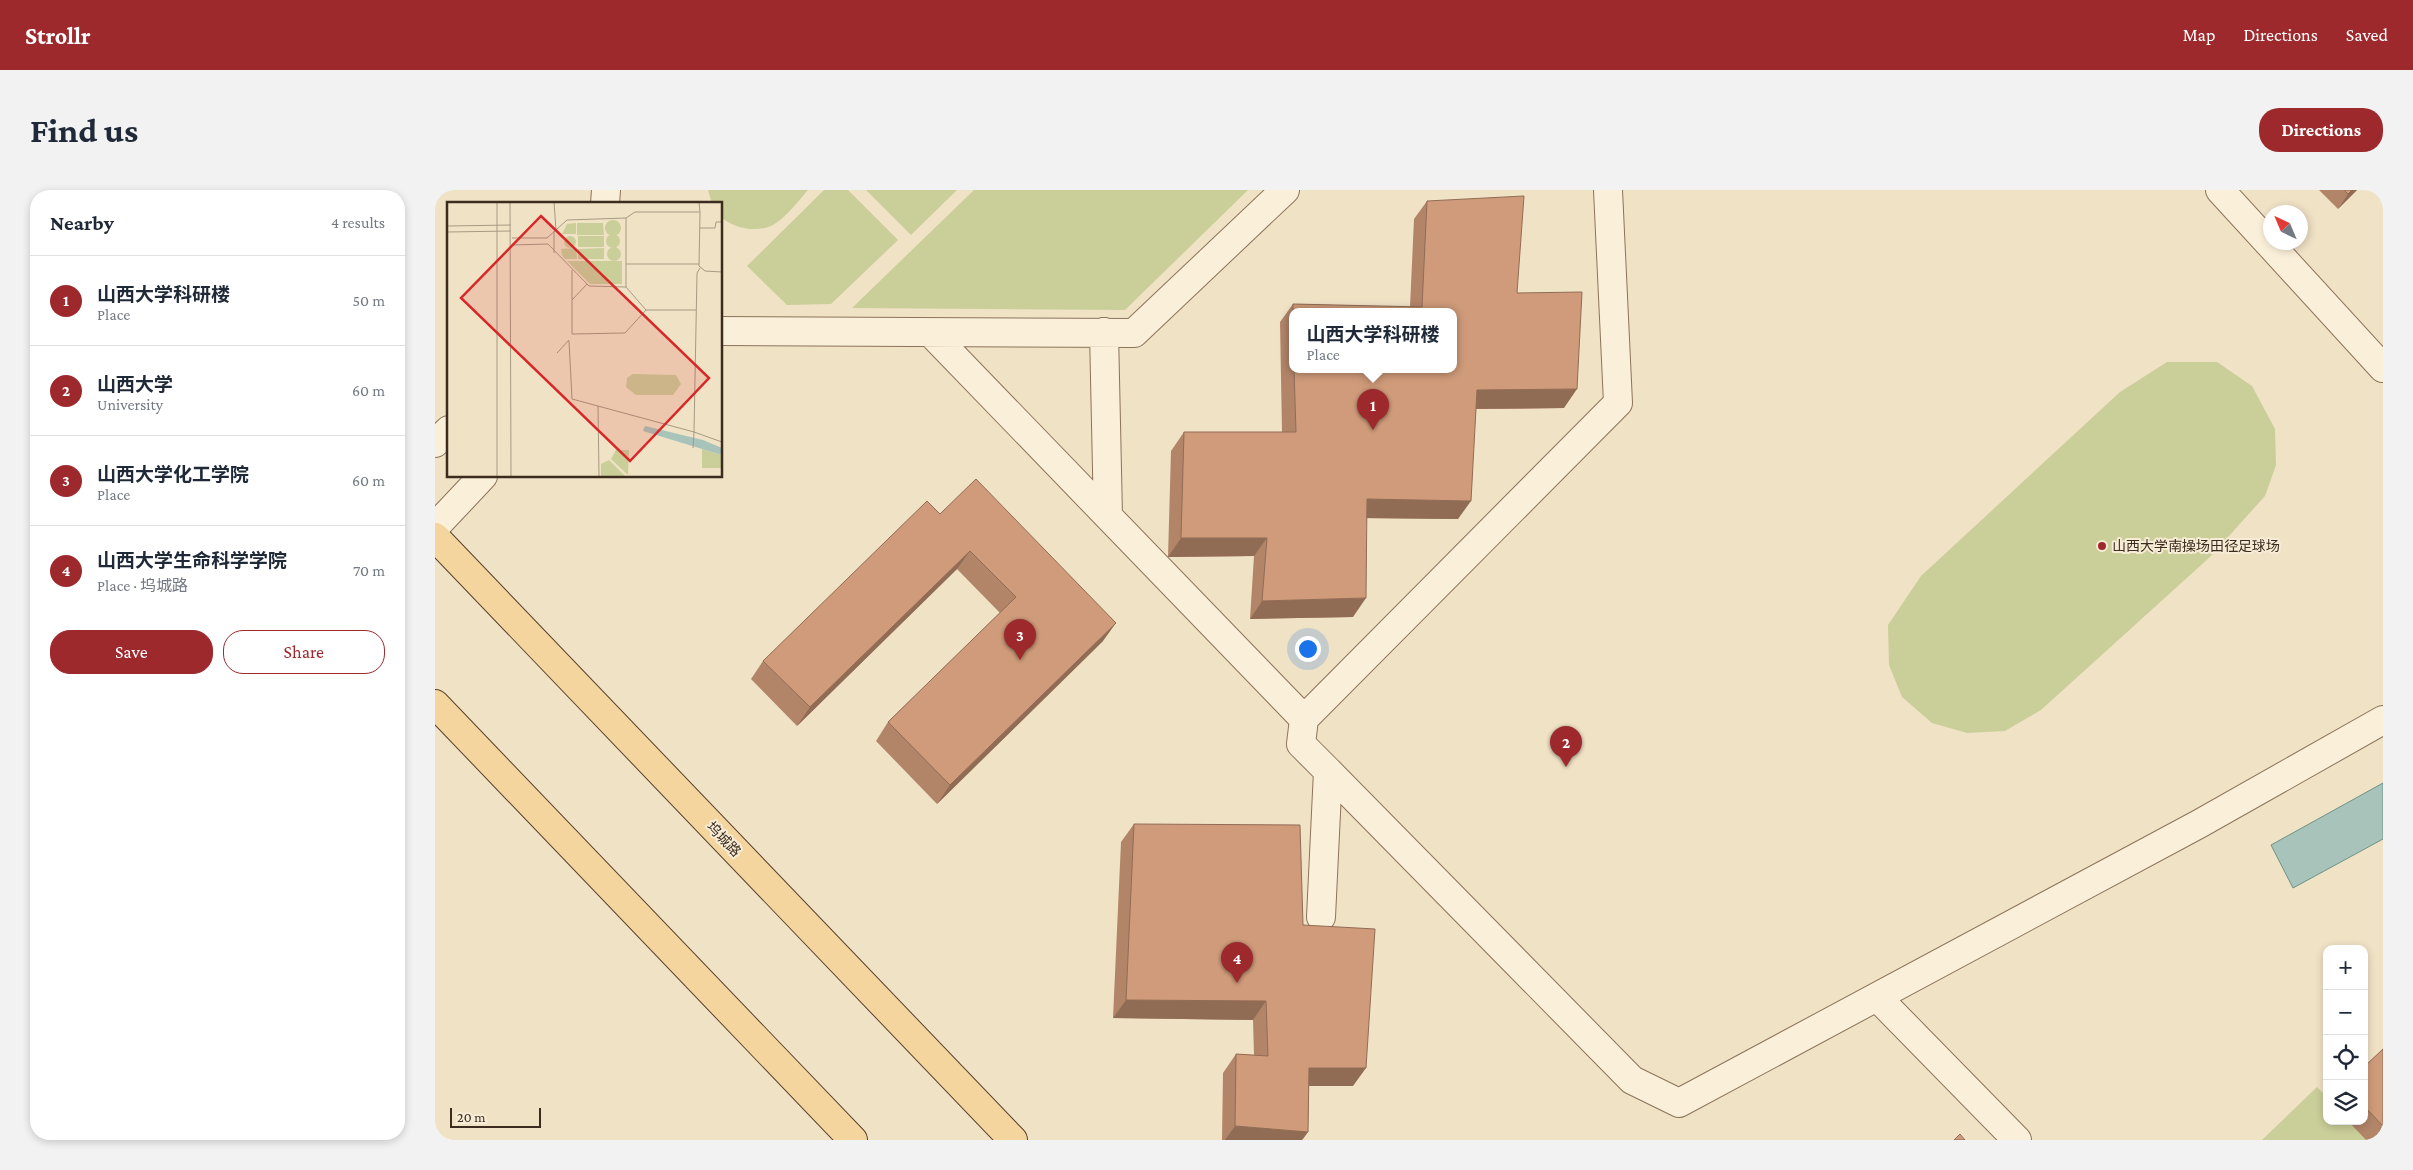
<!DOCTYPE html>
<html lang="en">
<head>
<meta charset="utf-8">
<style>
  body { margin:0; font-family:"Crimson Pro","Noto Sans SC",serif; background:#f2f2f3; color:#1f2937 }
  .controls { position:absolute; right:15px; bottom:15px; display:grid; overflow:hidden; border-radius:10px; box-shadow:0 2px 8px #0003 }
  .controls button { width:45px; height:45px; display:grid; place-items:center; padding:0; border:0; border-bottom:1px solid #e0e1e3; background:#fff; color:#1f2937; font:25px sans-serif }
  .compass { position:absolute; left:1828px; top:15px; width:45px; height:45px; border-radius:50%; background:#fff; box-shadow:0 2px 8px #0003; rotate:316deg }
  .scale { position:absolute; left:15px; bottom:12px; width:91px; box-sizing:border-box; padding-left:5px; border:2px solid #3b2c1f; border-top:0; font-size:14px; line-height:18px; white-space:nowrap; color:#3b2c1f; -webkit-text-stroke:4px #f7ecd5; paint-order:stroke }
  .you { position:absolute; left:872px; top:458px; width:18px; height:18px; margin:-12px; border:4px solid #fff; border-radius:50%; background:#1a73e8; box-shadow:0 0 0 8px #1a73e833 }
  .badge { display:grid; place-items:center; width:32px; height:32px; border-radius:50%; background:#9d292d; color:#fff; font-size:16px; font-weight:700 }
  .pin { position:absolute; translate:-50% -41px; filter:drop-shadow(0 1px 2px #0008) }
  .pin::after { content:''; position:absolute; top:26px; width:18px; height:15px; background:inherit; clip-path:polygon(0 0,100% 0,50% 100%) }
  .popup { position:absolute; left:854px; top:118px; width:168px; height:65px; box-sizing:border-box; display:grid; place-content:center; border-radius:10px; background:#fff; filter:drop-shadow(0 1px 4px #0005); font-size:16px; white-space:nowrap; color:#747a83 }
  .popup b { font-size:19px; color:#1f2937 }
  .popup::after { content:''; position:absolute; left:50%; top:100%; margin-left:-10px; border:10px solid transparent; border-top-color:#fff }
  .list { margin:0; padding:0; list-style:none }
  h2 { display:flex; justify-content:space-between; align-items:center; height:65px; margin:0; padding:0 20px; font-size:21px }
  h2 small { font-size:16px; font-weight:400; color:#747a83 }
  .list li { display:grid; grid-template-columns:32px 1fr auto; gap:15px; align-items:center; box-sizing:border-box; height:90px; padding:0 20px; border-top:1px solid #e0e1e3 }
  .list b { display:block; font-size:19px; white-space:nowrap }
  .list p { margin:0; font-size:16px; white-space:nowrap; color:#747a83 }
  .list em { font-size:16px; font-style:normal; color:#747a83 }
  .actions { display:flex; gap:10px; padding:15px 20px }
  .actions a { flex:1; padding:11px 0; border:1px solid #9d292d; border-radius:20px; text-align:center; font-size:18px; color:#9d292d }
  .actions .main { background:#9d292d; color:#fff }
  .icon { flex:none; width:28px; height:28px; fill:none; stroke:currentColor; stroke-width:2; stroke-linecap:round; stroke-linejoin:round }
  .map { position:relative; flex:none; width:1948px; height:950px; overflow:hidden; border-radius:20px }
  header { display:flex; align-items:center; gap:30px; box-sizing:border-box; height:70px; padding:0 25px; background:#9d292d; color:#fff }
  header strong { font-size:24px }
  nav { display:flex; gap:28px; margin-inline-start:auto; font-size:18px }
  .intro { display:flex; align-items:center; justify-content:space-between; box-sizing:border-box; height:120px; padding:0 30px }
  h1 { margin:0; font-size:35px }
  .button { padding:12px 22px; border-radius:20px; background:#9d292d; color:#fff; font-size:18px; font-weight:700 }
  main { display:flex; gap:30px; padding:0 30px }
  aside { flex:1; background:#fff; border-radius:20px; box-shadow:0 2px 8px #0003 }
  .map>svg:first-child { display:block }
  .green { fill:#cace99 }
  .water { fill:#a7c3ba; stroke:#6d9288 }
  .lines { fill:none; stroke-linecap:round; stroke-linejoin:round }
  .minor-casing { stroke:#8c735b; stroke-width:30 }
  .major-casing { stroke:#59412f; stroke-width:30 }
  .minor { stroke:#faefd9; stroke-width:28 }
  .major { stroke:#f3d59d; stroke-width:28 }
  .wall { fill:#b28569; fill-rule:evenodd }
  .shaded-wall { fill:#916c55 }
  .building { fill:#cf9b7a; stroke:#916c55 }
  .poi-dot { fill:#9d292d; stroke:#f7ecd5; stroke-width:2 }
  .labels { text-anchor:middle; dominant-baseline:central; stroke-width:4; stroke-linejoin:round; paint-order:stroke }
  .poi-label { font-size:14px; fill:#3b2c1f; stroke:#f7ecd5; text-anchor:start }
  .street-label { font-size:14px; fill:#3b2c1f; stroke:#f7ecd5 }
  .inset-road { fill:none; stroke:#a89983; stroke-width:1 }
  .view { fill:#d62828; fill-opacity:0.15; stroke:#d62828; stroke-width:2.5 }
  .inset-edge { fill:none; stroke:#3b2c1f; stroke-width:2.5 }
</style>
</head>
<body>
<header>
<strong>Strollr</strong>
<nav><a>Map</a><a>Directions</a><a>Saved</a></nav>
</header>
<div class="intro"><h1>Find us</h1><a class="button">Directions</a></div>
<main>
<aside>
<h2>Nearby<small>4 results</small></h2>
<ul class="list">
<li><span class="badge">1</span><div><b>山西大学科研楼</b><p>Place</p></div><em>50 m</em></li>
<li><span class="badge">2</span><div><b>山西大学</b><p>University</p></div><em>60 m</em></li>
<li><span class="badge">3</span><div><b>山西大学化工学院</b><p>Place</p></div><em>60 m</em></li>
<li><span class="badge">4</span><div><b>山西大学生命科学学院</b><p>Place · 坞城路</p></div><em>70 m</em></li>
</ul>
<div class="actions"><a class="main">Save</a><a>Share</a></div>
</aside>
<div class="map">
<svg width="1948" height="950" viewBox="0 0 1948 950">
  <rect width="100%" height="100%" fill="#f0e2c5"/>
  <!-- green -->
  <path class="green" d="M273 0H373C363 11 353 25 341 33 325 44 299 39 286 27V14H277Z
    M389 0H413L463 50 396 114 352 115 312 76Z
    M431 0H522L476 45Z
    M539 0H813L690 120 417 118Z
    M1732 172H1782L1817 196 1840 239 1841 275 1830 306 1775 367 1606 520 1570 541 1532 543 1497 533 1467 507 1454 475 1453 435 1486 386 1685 202Z
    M1882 897 1892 907V931H1914L1932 950H1827Z"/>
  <!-- water -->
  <path class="water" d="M1948 593V649L1858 698 1836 655Z"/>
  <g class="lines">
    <!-- minor casing -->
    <g class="minor-casing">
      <path id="minor" d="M1785 0 1948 178
        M170 14 171 0
        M286 141 699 143 850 0
        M669 142 673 326
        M496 143 869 529 1183 213 1173 0
        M0 253 14 240
        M0 337 48 286
        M869 529 866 554 893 581 886 727
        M893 581 1197 890 1244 913 1764 634 1948 530
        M1442 807 1582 950"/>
    </g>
    <!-- major casing -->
    <g class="major-casing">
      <path id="major" d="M0 347 578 950
        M0 514 418 950"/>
    </g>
    <!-- minor -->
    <use href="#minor" class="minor"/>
    <!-- major -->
    <use href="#major" class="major"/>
  </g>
  <!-- wall -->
  <path class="wall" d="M1884 0H1922L1903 19Z
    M992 11 1082 103 1129 218 1041 219 1023 329 932 328 918 427 815 429 819 366 733 367 736 261 749 242H847L845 132 858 114 975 117 979 29ZM858 121 1018 179H858Z
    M505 324 668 451 502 614 441 551 453 532 565 423 522 379 362 536 316 489 328 471Z
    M699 634 868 735 918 896H874L873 942 867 950H787L788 883 801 864 819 865 818 830 678 828 686 652Z
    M1948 859V950H1931L1913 931H1929V877Z"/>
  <!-- shaded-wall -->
  <path class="shaded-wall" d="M1917 0H1922L1903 19 1913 4Z
    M1142 199 1129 218 1029 219 1042 200Z
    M932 309 1036 311 1023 329 920 328Z
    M746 348H832L819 366 733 367Z
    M535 361 522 379 362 536 375 517Z
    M931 408 918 427 815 429 827 411Z
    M681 433 668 451 502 614 515 595Z
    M691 810 831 811 818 830 678 828Z
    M874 878H931L918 896H861Z
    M800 936 873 942 867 950H790Z"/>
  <!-- building -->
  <path class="building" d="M1909 0H1917L1913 4Z
    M1089 6 1082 103 1147 102 1142 199 1042 200 1036 311 932 309 931 408 827 411 832 348H746L749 242H861L859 179H1018V121H858V114L987 117 992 11Z
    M541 289 681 433 515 595 453 532 581 407 535 361 375 517 328 471 492 311 505 324Z
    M699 634 865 635 868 735 940 739 931 878H874L873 942 800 936 801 864 833 866 831 811 691 810Z
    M1948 859V936L1929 916V877Z
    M1525 944 1530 950H1519Z"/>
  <!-- markers -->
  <circle class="poi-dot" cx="1667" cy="356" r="5"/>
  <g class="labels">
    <!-- poi labels -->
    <g class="poi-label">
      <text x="1677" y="356">山西大学南操场田径足球场</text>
    </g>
    <!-- street labels -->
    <g class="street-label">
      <text transform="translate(289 649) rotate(46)">坞城路</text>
    </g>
  </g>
  <!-- overview -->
  <g transform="translate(12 12)">
    <rect width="275" height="275" fill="#f0e2c5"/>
    <path d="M158 26a8 8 0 1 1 16 0a8 8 0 1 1-16 0ZM129 21V32H115L120 22ZM130 21H156L157 33H130ZM159 39a7 7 0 1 1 14 0a7 7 0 1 1-14 0ZM117 40a6 6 0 1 1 12 0a6 6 0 1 1-12 0ZM131 34H157V45H131ZM160 52a7 7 0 1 1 14 0a7 7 0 1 1-14 0ZM129 46 130 57H118L115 53 114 47ZM157 46V57H131V47ZM120 59H175V82H143ZM186 172 229 173 234 182 226 193H189L179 185 180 176ZM255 247 275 253V266H255ZM169 248H182L181 273 164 257ZM162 258 179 275H154V262Z" fill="#cace99"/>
    <path d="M198 224 256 238 275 246V253L196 229Z" fill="#a7c3ba"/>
    <path class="inset-road" d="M50 0V275M63 0 64 275M107 0 109 28M253 10 252 64 258 69 275 70M179 16 188 10H253L252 0M0 24 64 23M253 26H268L269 20H275M107 29V51M0 30 64 29M65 36H100L120 18 179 16V85L142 84 101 42 65 43M179 62H252M253 66 250 71 247 230 275 240M125 68V132L178 131 199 108M179 85 199 108H249M125 98 140 82M122 139 125 197 247 230 246 246M110 151 122 138M151 204 152 275"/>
    <path class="view" d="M94 14 262 176 183 259 14 96Z"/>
    <rect width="275" height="275" class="inset-edge"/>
  </g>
</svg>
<div class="controls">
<button>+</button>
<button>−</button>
<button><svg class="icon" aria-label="locate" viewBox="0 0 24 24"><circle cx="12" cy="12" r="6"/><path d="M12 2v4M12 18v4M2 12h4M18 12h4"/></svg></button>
<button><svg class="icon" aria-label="layers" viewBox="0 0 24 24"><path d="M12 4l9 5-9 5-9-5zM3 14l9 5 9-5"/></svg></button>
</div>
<svg class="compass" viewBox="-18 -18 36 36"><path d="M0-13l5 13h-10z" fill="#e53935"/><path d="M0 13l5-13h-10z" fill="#747a83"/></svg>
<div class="scale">20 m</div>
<div class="you"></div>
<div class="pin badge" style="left:938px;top:240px">1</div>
<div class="popup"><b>山西大学科研楼</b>Place</div>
<div class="pin badge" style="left:1131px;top:577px">2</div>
<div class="pin badge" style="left:585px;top:470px">3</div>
<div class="pin badge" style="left:802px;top:793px">4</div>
</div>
</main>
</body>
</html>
